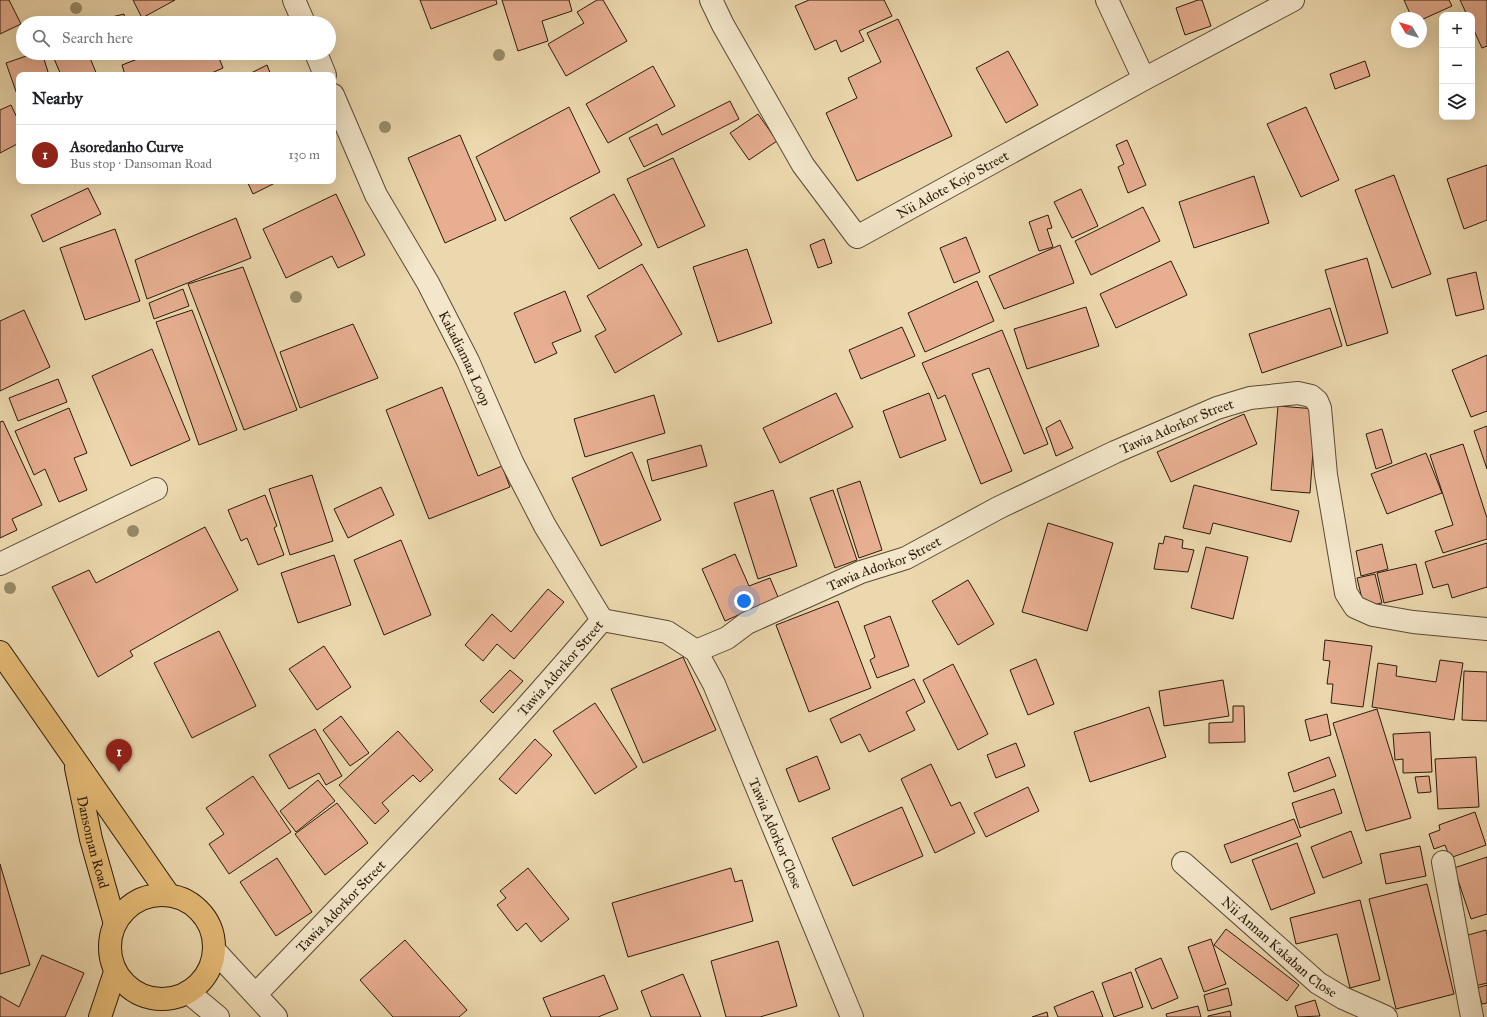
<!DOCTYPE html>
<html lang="en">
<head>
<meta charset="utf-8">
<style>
  body { margin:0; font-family:"IM FELL Great Primer",serif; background:#f2f2f2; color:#202124 }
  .controls { position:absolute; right:12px; top:12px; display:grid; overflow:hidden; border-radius:8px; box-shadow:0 4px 16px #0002 }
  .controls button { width:36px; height:36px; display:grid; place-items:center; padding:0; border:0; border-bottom:1px solid #e0e0e0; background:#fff; color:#202124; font:20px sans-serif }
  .compass { position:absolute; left:1391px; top:12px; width:36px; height:36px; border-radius:50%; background:#fff; box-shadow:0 4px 16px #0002; rotate:308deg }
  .you { position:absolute; left:744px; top:601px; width:14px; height:14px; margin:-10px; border:3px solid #fff; border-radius:50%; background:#1a73e8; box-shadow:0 0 0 6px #1a73e833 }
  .badge { display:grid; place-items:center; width:26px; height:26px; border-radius:50%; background:#8f2418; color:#fff; font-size:13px; font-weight:700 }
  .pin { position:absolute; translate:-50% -33px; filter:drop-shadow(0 1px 2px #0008) }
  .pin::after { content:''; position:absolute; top:21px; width:14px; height:12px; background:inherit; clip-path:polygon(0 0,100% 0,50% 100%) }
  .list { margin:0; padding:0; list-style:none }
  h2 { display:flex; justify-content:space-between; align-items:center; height:52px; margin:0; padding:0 16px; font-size:17px }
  h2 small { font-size:13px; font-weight:400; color:#757577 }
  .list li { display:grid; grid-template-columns:26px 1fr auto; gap:12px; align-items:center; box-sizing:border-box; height:60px; padding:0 16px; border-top:1px solid #e0e0e0 }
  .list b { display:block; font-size:15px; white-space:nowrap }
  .list p { margin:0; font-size:13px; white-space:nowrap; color:#757577 }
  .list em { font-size:13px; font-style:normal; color:#757577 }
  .icon { flex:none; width:22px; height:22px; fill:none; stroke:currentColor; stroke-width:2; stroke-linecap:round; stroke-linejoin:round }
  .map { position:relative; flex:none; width:1487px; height:1017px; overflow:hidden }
  .search { position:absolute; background:#fff; box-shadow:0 4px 16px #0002; left:16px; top:16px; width:320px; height:44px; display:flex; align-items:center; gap:10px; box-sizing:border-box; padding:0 14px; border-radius:22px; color:#757577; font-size:15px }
  .panel { position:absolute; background:#fff; box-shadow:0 4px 16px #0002; left:16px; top:72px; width:320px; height:112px; border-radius:8px }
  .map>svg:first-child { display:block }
  .building { fill:#e7ae91; stroke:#2a1b0a }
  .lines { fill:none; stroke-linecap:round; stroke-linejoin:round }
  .minor-casing { stroke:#5a4a33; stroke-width:24 }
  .major-casing { stroke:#2a1b0a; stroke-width:24 }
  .minor { stroke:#f3e6ca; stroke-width:22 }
  .major { stroke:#e6bc77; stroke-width:22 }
  .tree { fill:#988b69 }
  .labels { text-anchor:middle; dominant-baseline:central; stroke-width:3; stroke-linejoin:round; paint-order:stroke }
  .street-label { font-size:14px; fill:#2a1b0a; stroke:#f3e6ca }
</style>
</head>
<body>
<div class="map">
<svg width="1487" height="1017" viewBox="0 0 1487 1017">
  <rect width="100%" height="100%" fill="#ecd8ae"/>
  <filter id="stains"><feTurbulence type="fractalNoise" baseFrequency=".005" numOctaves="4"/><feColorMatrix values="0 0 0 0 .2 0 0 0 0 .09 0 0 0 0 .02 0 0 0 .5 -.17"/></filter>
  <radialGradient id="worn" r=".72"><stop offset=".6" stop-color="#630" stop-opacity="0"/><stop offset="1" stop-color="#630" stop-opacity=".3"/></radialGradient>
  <!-- building -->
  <path class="building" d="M0 0H9L21 24 0 34Z
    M133 0H175L142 18Z
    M420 0H496L497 4 431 29Z
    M502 0H569L572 11 542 21 548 41 518 51Z
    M597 0H603L627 41 566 76 548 44 584 23 577 12Z
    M809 0H884L892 16 859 31 864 41 841 52 836 40 815 50 795 6Z
    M1198 0H1202L1211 26 1185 35 1176 8Z
    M1404 0H1449L1452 6 1421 20V18H1412Z
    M1460 0H1487V46L1482 48 1472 26V15H1467Z
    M124 14 126 23H99V20Z
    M898 19 952 136 857 181 826 113 857 98 848 78 881 62 867 33Z
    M1008 51 1038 105 1006 123 976 68Z
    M35 53H42L49 75H19V100L6 63Z
    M56 53H88L97 75H61L52 54Z
    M153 53H217L223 68 207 75H125L122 65Z
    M1365 61 1370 76 1335 89 1330 74Z
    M267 65 271 75H247Z
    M653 66 675 106 608 143 586 104Z
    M730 101 739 119 644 167 629 138 657 124 662 135Z
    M11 105 19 122V143L0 153V110Z
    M569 107 600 172 505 221 476 157Z
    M1306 107 1339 180 1301 197 1267 124Z
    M758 114 777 141 749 160 730 133Z
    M460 135 496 220 445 243 408 158Z
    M1127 140 1146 185 1128 193 1118 167 1124 164 1116 145Z
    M673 158 705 226 658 248 627 179Z
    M1487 165V220L1464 229 1447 179Z
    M1394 175 1431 274 1392 288 1355 190Z
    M1254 176 1269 223 1194 248 1179 202Z
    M247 181H279L253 194Z
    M88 188 101 214 43 242 31 215Z
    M1081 189 1098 226 1072 238 1054 202Z
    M336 194 365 255 338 268 332 256 286 278 263 229Z
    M614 194 642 245 599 269 570 218Z
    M1143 207 1160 241 1091 275 1075 241Z
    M1048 215 1052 228 1047 229 1053 247 1039 251 1029 222Z
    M236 218 251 258 147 299 135 260Z
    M115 229 140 301 85 320 60 248Z
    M966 237 980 272 954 283 940 248Z
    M824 239 832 263 818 268 810 245Z
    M1060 245 1074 283 1004 309 989 276Z
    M747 249 772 323 718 342 693 267Z
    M1367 258 1388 333 1347 346 1325 270Z
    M1171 261 1187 295 1116 328 1100 294Z
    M642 264 682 334 615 373 595 336 606 330 587 296Z
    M243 267 297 410 244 430 188 284Z
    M1476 272 1484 309 1456 316 1447 279Z
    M977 281 994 321 925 352 908 313Z
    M183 289 189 306 154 319 149 303Z
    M565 291 581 331 552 343 557 353 535 363 514 313Z
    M1086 307 1099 346 1027 369 1014 329Z
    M1330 308 1342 346 1262 373 1249 334Z
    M24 310 50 367 0 391V321Z
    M192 310 237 430 199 445 156 322Z
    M353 324 378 378 300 408 280 352Z
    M902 327 915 356 861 379 849 350Z
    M1002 330 1048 444 1024 454 989 368 972 374 1012 471 981 484 945 395 938 399 922 363Z
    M152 349 190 440 131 466 92 376Z
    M1487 355V411L1471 417 1452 370Z
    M58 379 67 402 18 421 9 398Z
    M442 387 478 476 502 466 510 487 429 519 386 410Z
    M836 393 853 427 780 463 763 428Z
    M929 393 946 440 900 458 883 411Z
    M654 395 665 433 585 457 574 419Z
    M1278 406 1316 409 1310 493 1271 490Z
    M69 408 87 453 74 458 87 490 59 502 45 469 34 475 15 431Z
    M1244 414 1257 444 1171 482 1157 452Z
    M1060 420 1073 448 1056 456 1046 428Z
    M3 421 42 505 12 519 17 530 0 538V422Z
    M1487 426V469L1474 431Z
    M1382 429 1392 463 1376 469 1366 434Z
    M1463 444 1487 518V539L1443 553 1435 531 1453 525 1430 455Z
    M701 445 707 466 652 481 647 460Z
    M632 452 661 520 601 546 572 478Z
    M1426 453 1442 493 1387 514 1371 474Z
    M312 475 333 541 290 555 269 489Z
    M860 481 882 550 859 558 837 489Z
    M1194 485 1299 511 1291 542 1213 523 1210 534 1183 528Z
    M381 487 394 515 348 538 334 509Z
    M773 490 797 566 758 579 734 503Z
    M833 490 857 560 835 568 810 498Z
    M265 495 277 526 274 528 284 555 258 565 247 538 241 541 228 510Z
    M1048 523 1113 543 1087 631 1022 612Z
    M205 527 238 590 130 651 133 656 98 677 52 587 89 570 96 583Z
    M1165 536 1183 540 1182 548 1194 550 1188 572 1154 569 1159 543 1163 544Z
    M401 540 431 615 384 635 354 560Z
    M1487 543V587L1452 598 1448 584 1433 588 1425 562Z
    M1382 544 1388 569 1361 576 1356 551Z
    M1206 547 1248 557 1233 619 1191 608Z
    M735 554 749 586 770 578 778 597 725 621 702 569Z
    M334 555 351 605 298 623 281 573Z
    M1416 564 1423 594 1384 603 1377 573Z
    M1375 574 1382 603 1364 607 1357 578Z
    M968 580 994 624 958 645 932 601Z
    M548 589 564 602 514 659 497 644 483 661 465 645 492 614 511 632Z
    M838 601 871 688 809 712 776 625Z
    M890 616 909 666 877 678 870 660 875 657 864 626Z
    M219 631 256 706 192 738 154 663Z
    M1325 640 1372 646 1363 707 1331 703 1333 684H1327L1330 661 1323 660Z
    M324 646 351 687 317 710 289 669Z
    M683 657 716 730 643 763 611 689Z
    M1036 659 1054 704 1028 715 1010 670Z
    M1440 660 1463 663 1454 720 1372 707 1378 663 1397 666 1396 676 1436 682Z
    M953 664 988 734 958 750 923 680Z
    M510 670 523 681 493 713 480 701Z
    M1464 671 1487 672V721L1462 720Z
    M914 679 925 702 906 712 915 730 869 752 860 734 841 743 830 719Z
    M1223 680 1229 716 1164 726 1159 691Z
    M595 703 637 767 595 794 553 731Z
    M1233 706H1244L1245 742 1209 743V723L1233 722Z
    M1149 707 1166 757 1090 782 1074 732Z
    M1377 709 1411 818 1366 831 1333 723Z
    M1327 714 1331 735 1310 741 1305 720Z
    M341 716 369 753 350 766 323 730Z
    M315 729 342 776 326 785 319 773 289 789 269 755Z
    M398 731 433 770 420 782 413 775 382 803 389 811 375 824 339 785Z
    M1430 732 1432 772 1403 773V759L1395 760 1393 734Z
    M535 739 552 755 516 794 499 779Z
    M1016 743 1025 766 996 778 987 755Z
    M817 756 830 789 799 802 786 769Z
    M1329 757 1336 776 1294 792 1288 773Z
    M1476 757 1479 807 1438 809 1435 759Z
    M931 764 951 806 960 802 975 833 935 853 901 779Z
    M253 776 291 832 229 874 209 844 224 834 206 808Z
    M1429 776 1431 792 1418 793 1415 777Z
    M318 780 335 801 296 832 280 811Z
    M1028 787 1039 811 986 837 974 813Z
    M1334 789 1342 813 1300 828 1292 803Z
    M337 803 368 843 325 875 295 834Z
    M902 807 923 856 853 886 832 838Z
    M1475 812 1486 845 1450 858 1445 845 1434 849 1429 834 1440 830 1439 825Z
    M1294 819 1301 836 1231 863 1224 845Z
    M1351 831 1362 863 1323 878 1311 847Z
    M1297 843 1315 893 1271 910 1252 860Z
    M1420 846 1426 876 1386 884 1380 854Z
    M1487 857V914L1471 919 1454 868Z
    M277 858 312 912 276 936 240 882Z
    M0 864 30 965 0 974Z
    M528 868 569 919 541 942 526 923 517 931 497 905 506 898 500 891Z
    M731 868 735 882 742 880 753 921 628 957 612 903Z
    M1427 884 1454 994 1396 1009 1369 899Z
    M1360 900 1380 980 1350 988 1337 934 1296 944 1290 918Z
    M1226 929 1299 985 1287 1001 1214 945Z
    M1486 930 1487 935V983L1475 986 1461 937Z
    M1211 939 1226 984 1204 992 1188 947Z
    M405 940 467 1010 459 1017H393L360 980Z
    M778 941 797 1006 760 1017H726L711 961Z
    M42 955 84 973 65 1017H0V996L19 1007Z
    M1161 958 1178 998 1152 1009 1135 969Z
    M1131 972 1143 1007 1114 1017 1102 983Z
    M683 974 701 1017H651L641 991Z
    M604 975 618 1009 598 1017H551L543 998Z
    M1487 985V1003L1482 1004 1477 988Z
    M1228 988 1232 1005 1208 1011 1204 995Z
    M1093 991 1103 1017H1058L1054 1007Z
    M1315 1000 1320 1016 1298 1017 1295 1006Z
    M1198 1006 1201 1017H1167L1166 1014Z
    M1230 1011 1231 1017H1208V1016Z
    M1047 1012 1048 1017H1032Z"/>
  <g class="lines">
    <!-- minor casing -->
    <g class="minor-casing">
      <g id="minor">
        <path d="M294 0 304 23"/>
        <path id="s1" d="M711 0 723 25 803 165 857 237 1144 79 1293 0"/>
        <path d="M1107 0 1144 79"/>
        <path d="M316 53 325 75"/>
        <path id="s2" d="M333 95 376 195 428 283 468 361 512 462 545 526 602 620"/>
        <path d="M0 564 156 489"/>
        <path id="s3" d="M602 620 667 632 696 651 714 684 852 1017"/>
        <path id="s4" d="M696 651 727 638 747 623 861 572 906 558 998 508 1115 452 1217 408 1250 398 1298 393 1311 396 1317 401 1320 408 1326 475 1346 593 1355 607 1373 615 1413 622 1487 629"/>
        <path d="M1443 862 1472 1017"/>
        <path id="s5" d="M1183 863 1318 983 1343 998 1386 1017"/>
        <path d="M215 951 276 1017"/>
        <path d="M188 992 218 1017"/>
        <path id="s6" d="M256 994C374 872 492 750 602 620"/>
      </g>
    </g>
    <!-- major casing -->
    <g class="major-casing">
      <g id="major">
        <path d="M0 652 169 895"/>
        <path id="s7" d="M76 768 91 839 115 924"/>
        <circle cx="162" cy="947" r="52"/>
        <path d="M100 1017 115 972"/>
      </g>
    </g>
    <!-- minor -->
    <use href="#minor" class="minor"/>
    <!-- major -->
    <use href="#major" class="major"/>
  </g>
  <!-- trees -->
  <g class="tree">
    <circle cx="76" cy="8" r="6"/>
    <circle cx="499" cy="55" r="6"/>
    <circle cx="385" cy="127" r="6"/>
    <circle cx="296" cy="297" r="6"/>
    <circle cx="133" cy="531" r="6"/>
    <circle cx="10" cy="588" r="6"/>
  </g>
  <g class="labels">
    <!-- street labels -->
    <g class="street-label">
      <text stroke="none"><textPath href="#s1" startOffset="388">Nii Adote Kojo Street</textPath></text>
      <text stroke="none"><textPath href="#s2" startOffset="295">Kakadiamaa Loop</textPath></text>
      <text stroke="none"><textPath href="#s4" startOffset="532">Tawia Adorkor Street</textPath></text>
      <text stroke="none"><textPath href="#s4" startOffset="208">Tawia Adorkor Street</textPath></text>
      <text stroke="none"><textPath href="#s6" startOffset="446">Tawia Adorkor Street</textPath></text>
      <text stroke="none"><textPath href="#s3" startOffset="300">Tawia Adorkor Close</textPath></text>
      <text stroke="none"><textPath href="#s7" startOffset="76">Dansoman Road</textPath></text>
      <text stroke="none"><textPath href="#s6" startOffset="122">Tawia Adorkor Street</textPath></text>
      <text stroke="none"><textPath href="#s5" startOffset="128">Nii Annan Kakaban Close</textPath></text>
    </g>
  </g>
  <rect width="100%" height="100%" filter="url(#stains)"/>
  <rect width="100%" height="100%" fill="url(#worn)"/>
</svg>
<div class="controls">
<button>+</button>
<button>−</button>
<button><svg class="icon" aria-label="layers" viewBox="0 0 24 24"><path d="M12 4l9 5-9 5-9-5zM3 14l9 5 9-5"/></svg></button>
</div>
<svg class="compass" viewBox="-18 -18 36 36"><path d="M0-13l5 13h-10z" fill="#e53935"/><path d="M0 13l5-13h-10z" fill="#757577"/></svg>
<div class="you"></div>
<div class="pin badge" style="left:119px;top:772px">1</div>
<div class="search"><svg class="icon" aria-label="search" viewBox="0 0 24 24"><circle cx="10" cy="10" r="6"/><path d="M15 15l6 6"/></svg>Search here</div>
<section class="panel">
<h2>Nearby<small></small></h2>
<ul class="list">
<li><span class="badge">1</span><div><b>Asoredanho Curve</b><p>Bus stop · Dansoman Road</p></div><em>130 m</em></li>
</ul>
</section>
</div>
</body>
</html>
